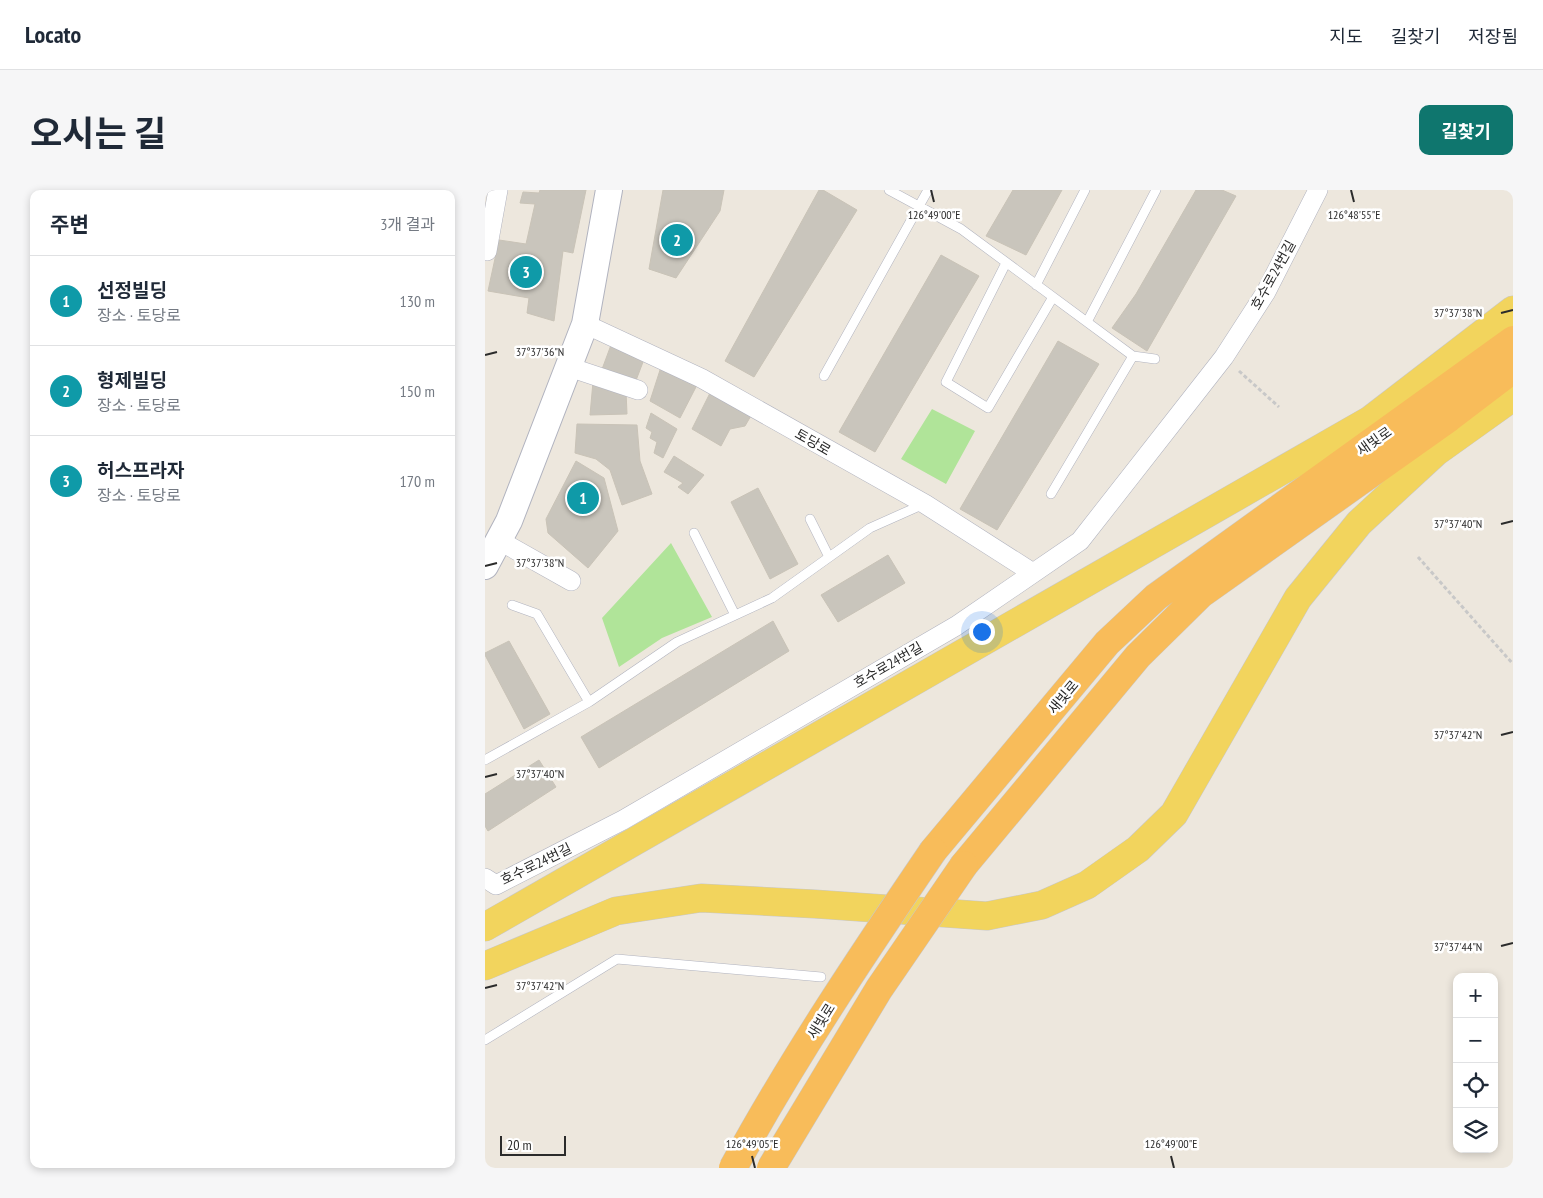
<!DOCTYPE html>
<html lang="ko">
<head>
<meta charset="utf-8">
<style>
  body { margin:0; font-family:"PT Sans Narrow","Noto Sans KR",sans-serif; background:#f6f6f7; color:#1f2937 }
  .controls { position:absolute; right:15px; bottom:15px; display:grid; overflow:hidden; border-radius:10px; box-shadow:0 2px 8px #0003 }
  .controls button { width:45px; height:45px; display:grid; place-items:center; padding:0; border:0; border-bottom:1px solid #e0e1e3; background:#fff; color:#1f2937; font:25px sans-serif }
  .scale { position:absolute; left:15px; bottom:12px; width:66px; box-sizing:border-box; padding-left:5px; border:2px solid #2b2b2b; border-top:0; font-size:14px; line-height:18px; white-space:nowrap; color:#2b2b2b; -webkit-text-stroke:4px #fff; paint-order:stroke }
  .you { position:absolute; left:496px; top:441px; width:18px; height:18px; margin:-12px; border:4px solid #fff; border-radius:50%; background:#1a73e8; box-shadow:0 0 0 8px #1a73e833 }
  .badge { display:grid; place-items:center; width:32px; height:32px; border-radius:50%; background:#0f766e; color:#fff; font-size:16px; font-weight:700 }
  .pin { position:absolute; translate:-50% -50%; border:2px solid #fff; box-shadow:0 1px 5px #0006 }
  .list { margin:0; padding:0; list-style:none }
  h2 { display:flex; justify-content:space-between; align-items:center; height:65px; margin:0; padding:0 20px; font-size:21px }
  h2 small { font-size:16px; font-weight:400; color:#747a83 }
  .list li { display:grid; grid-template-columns:32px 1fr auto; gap:15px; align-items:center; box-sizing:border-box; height:90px; padding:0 20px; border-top:1px solid #e0e1e3 }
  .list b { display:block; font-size:19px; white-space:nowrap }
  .list p { margin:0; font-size:16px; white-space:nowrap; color:#747a83 }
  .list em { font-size:16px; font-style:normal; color:#747a83 }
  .icon { flex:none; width:28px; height:28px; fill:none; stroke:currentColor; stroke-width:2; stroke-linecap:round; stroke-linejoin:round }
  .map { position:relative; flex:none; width:1028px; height:978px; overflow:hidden; border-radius:10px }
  header { display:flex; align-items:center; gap:30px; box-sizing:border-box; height:70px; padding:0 25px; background:#fff; border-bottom:1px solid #e0e1e3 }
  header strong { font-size:24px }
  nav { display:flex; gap:28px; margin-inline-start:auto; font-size:18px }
  .intro { display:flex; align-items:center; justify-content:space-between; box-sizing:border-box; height:120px; padding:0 30px }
  h1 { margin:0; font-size:35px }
  .button { padding:12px 22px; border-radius:10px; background:#0f766e; color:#fff; font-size:18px; font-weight:700 }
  main { display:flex; gap:30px; padding:0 30px }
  aside { flex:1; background:#fff; border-radius:10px; box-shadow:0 2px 8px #0003 }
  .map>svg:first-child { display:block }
  .green { fill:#b0e499 }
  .building { fill:#c9c5bc; stroke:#c9c3b7 }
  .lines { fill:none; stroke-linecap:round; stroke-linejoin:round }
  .service-casing { stroke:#b1b3bf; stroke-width:10 }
  .minor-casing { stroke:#b1b3bf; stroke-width:20 }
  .secondary-casing { stroke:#b1b3bf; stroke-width:28 }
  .primary-casing { stroke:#c8c8c8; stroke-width:29 }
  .trunk-casing { stroke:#c8c8c8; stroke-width:29 }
  .path { stroke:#c8c8c8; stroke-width:3; stroke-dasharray:4 2.5; stroke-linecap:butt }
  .service { stroke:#fff; stroke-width:9 }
  .minor { stroke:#fff; stroke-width:19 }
  .secondary { stroke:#fff; stroke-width:26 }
  .primary { stroke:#f2d45d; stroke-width:28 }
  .trunk { stroke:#f8bc5a; stroke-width:28 }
  .trunk-bridge-casing { stroke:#c8c8c8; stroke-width:29; stroke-linecap:butt }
  .trunk-bridge { stroke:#f8bc5a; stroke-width:28 }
  .ticks { fill:none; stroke:#2b2b2b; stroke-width:2 }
  .labels { text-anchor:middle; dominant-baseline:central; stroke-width:5; stroke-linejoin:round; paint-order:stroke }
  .street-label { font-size:14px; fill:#2b2b2b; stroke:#fff }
  .ticks-label { font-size:12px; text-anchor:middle; fill:#2b2b2b; stroke:#fff; stroke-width:5; stroke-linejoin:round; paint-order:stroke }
</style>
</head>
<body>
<header>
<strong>Locato</strong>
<nav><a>지도</a><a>길찾기</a><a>저장됨</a></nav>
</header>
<div class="intro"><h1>오시는 길</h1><a class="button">길찾기</a></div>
<main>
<aside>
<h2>주변<small>3개 결과</small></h2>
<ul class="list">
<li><span class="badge" style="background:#0f9aa8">1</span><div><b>선정빌딩</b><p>장소 · 토당로</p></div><em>130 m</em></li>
<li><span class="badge" style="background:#0f9aa8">2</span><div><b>형제빌딩</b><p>장소 · 토당로</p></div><em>150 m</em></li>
<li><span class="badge" style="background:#0f9aa8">3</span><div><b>허스프라자</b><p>장소 · 토당로</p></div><em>170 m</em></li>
</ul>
</aside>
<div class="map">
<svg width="1028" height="978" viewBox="0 0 1028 978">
  <rect width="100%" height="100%" fill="#ede7dd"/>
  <!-- green -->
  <path class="green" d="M447 219 490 241 461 294 416 269Z
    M186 353 227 427 177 448 134 477 117 428Z"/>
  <!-- building -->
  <path class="building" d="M55 0H101L88 63 78 61 69 131 42 123 44 108 3 101 14 50 41 54 50 14 35 13 38 2 54 3Z
    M178 0H239L235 21 191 88 164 79Z
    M334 0H338L372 20 269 187 240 171Z
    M528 0H577L541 65 501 46Z
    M711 0H737L751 6 662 161 627 138 651 104Z
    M456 65 494 86 390 262 354 242Z
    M573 151 614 174 512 340 475 319Z
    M126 155 158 172 150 193 116 182Z
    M176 177 212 195 195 228 165 211Z
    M108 192 141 201 142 224 105 225Z
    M225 203 267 224 260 236 245 239 236 256 207 239Z
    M166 223 192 239 178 268 169 263 172 252 165 248 167 242 161 238Z
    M92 234 152 235 155 271 167 304 137 315 125 280 111 269 90 263Z
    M189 266 219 285 203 304 193 297 198 293 179 282Z
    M91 271 119 288 133 341 103 378 63 343 61 329Z
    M273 298 313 374 285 389 246 312Z
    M403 365 420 393 353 432 336 405Z
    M288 431 304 461 114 578 96 547Z
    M24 451 65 524 39 539 0 465V463Z
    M54 570 71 597 3 641 0 636V604Z"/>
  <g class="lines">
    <!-- service casing -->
    <g class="service-casing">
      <path id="service" d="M404 0 476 39 648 166
        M521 73 461 192 503 218 568 107
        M551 95 600 0
        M602 132 671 0
        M339 186 443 0
        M566 304 648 166 670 169
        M325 329 344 367
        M209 343 250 425
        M27 415 52 424 104 512
        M0 570 104 512 192 452 287 408 385 338 439 314
        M0 850 132 769 336 787"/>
    </g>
    <!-- minor casing -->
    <g class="minor-casing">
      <path id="minor" d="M2 61 13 0
        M100 134 216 188 440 314 548 383
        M84 177 153 200
        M15 351 86 391
        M0 688 11 695 138 630 471 436 595 351 739 167 781 102 833 0"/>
    </g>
    <!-- secondary casing -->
    <g class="secondary-casing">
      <path id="secondary" d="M0 376 24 331 100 134 124 0"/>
    </g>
    <!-- primary casing -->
    <g class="primary-casing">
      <path id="primary" d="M0 737 885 230 1028 120
        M0 776 131 721 216 708 330 714 502 726 557 715 602 695 653 659 689 624 813 408 874 333 951 262 1028 207"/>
    </g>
    <!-- trunk casing -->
    <g class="trunk-casing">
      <path id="trunk" d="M448 661 622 453 671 407 1028 150
        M479 675 653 466 716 404 964 228 1028 179"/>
    </g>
    <!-- path -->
    <path class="path" d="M754 181 794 217
      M933 367 1028 474"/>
    <!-- service -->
    <use href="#service" class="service"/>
    <!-- minor -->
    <use href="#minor" class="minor"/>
    <!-- secondary -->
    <use href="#secondary" class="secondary"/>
    <!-- primary -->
    <use href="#primary" class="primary"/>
    <!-- trunk -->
    <use href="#trunk" class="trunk"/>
    <!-- trunk-bridge casing -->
    <g class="trunk-bridge-casing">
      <path id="trunk-bridge" d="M248 978C308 868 378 764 448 661
        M286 978 394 799 479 675"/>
    </g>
    <!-- trunk-bridge -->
    <use href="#trunk-bridge" class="trunk-bridge"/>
  </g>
  <!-- ticks -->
  <path class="ticks" d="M446 0 449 12M866 0 869 12M1016 123 1028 120M0 165 12 162M1016 334 1028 331M0 376 12 373M1016 545 1028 542M0 587 12 584M1016 756 1028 753M0 798 12 795M267 966 270 978M686 966 689 978"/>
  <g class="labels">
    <!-- street labels -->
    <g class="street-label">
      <text transform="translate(788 85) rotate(-61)">호수로24번길</text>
      <text transform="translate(889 251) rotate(-35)">새빛로</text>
      <text transform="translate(328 252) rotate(30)">토당로</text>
      <text transform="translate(403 475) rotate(-30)">호수로24번길</text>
      <text transform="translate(578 507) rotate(-50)">새빛로</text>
      <text transform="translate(51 674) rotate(-26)">호수로24번길</text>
      <text transform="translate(336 831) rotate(-58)">새빛로</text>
    </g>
  </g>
  <g class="ticks-label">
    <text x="449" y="29">126°49'00"E</text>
    <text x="869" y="29">126°48'55"E</text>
    <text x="973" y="127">37°37'38"N</text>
    <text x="55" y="166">37°37'36"N</text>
    <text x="973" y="338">37°37'40"N</text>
    <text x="55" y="377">37°37'38"N</text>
    <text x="973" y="549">37°37'42"N</text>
    <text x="55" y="588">37°37'40"N</text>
    <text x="973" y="761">37°37'44"N</text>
    <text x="55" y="800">37°37'42"N</text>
    <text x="267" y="958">126°49'05"E</text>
    <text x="686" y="958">126°49'00"E</text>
  </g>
</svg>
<div class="controls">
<button>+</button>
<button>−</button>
<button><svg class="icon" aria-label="locate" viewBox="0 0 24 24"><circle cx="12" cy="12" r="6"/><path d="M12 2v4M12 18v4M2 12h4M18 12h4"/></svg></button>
<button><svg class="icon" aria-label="layers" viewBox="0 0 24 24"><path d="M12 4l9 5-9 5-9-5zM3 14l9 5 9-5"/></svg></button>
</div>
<div class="scale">20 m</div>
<div class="you"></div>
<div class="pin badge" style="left:98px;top:308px;background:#0f9aa8">1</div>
<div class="pin badge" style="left:192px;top:50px;background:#0f9aa8">2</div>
<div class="pin badge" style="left:41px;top:82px;background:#0f9aa8">3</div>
</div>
</main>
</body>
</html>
